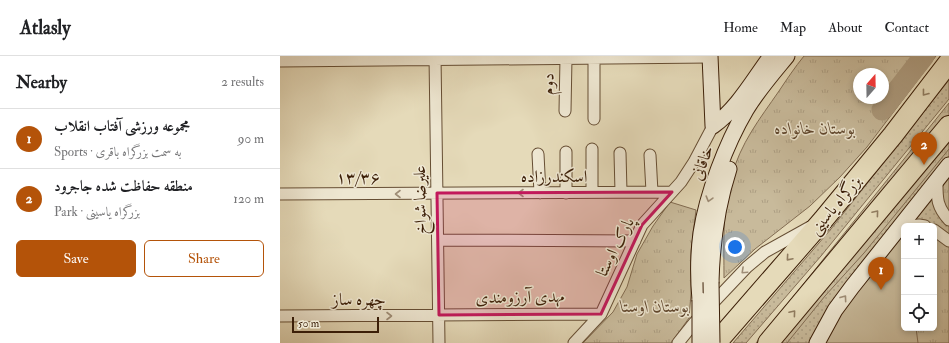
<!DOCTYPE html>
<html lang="en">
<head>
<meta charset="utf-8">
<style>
  body { margin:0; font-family:"IM FELL Double Pica",Amiri,serif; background:#f6f6f6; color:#202124 }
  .controls { position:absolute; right:12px; bottom:12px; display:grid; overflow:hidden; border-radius:6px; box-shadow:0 2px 6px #0003 }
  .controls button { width:36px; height:36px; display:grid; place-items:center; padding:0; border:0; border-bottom:1px solid #e0e0e0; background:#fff; color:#202124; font:20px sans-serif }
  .compass { position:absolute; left:573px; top:12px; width:36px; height:36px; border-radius:50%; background:#fff; box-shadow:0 2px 6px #0003; rotate:20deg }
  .scale { position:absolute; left:12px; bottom:10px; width:87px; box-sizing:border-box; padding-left:4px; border:2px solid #3c1f08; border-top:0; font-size:11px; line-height:14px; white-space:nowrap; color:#3c1f08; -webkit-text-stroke:3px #eee7d2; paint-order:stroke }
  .you { position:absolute; left:455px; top:191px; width:14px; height:14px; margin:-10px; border:3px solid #fff; border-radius:50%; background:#1a73e8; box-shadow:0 0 0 6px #1a73e833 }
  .badge { display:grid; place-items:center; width:26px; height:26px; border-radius:50%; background:#b45309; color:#fff; font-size:13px; font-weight:700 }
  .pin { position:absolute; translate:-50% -33px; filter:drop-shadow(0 1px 2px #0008) }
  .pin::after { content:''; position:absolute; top:21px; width:14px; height:12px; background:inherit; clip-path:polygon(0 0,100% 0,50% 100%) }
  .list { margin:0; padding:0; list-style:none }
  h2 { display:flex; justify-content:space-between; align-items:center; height:52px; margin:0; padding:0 16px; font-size:17px }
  h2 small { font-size:13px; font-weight:400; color:#757577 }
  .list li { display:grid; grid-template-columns:26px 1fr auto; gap:12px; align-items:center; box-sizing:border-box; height:60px; padding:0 16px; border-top:1px solid #e0e0e0 }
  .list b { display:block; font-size:15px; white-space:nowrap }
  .list p { margin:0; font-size:13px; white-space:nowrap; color:#757577 }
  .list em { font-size:13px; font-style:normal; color:#757577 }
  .actions { display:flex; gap:8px; padding:12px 16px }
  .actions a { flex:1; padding:9px 0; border:1px solid #b45309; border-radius:6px; text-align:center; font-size:14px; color:#b45309 }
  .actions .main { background:#b45309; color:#fff }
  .icon { flex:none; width:22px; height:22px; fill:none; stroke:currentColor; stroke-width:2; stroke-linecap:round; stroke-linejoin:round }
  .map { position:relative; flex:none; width:669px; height:287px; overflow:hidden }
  header { display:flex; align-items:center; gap:24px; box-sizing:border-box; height:56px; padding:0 20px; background:#fff; border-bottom:1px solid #e0e0e0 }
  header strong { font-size:19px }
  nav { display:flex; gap:22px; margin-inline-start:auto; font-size:14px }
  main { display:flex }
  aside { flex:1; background:#fff }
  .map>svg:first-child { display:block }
  .grass { fill:url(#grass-tufts); stroke:#826c52; fill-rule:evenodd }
  .garden { fill:url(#garden-dots); stroke:#826c52 }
  .pitch { fill:#c8ba9b; stroke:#826c52 }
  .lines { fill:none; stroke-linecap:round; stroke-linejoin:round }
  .river { stroke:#ac9a7d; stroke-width:21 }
  .street-casing { stroke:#664e34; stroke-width:13 }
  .secondary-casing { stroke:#3c1f08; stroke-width:17 }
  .highway-casing { stroke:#3c1f08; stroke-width:22 }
  .street { stroke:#eee7d2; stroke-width:11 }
  .secondary { stroke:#eee7d2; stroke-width:15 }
  .highway { stroke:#e5dab9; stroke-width:20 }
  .secondary-bridge-casing { stroke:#3c1f08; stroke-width:17; stroke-linecap:butt }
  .secondary-bridge { stroke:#eee7d2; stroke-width:15 }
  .oneway { stroke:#907c60 }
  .oneway2 { stroke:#9e8d77 }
  .marked { fill:#c2185b; fill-opacity:0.2; stroke:#c2185b; stroke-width:3; stroke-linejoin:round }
  .labels { text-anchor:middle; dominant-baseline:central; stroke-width:3; stroke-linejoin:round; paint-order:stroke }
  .street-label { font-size:17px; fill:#3c1f08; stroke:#eee7d2 }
  .park-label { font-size:17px; font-style:italic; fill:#5f462d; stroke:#eee7d2 }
</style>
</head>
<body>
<header>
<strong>Atlasly</strong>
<nav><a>Home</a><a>Map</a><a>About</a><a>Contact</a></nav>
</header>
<main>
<aside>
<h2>Nearby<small>2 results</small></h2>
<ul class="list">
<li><span class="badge">1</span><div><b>مجموعه ورزشی آفتاب انقلاب</b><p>Sports · به سمت بزرگراه باقری</p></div><em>90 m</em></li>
<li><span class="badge">2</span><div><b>منطقه حفاظت شده جاجرود</b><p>Park · بزرگراه یاسینی</p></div><em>120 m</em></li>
</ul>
<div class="actions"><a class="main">Save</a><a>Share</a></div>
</aside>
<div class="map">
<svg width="669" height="287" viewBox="0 0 669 287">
  <defs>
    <pattern id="grass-tufts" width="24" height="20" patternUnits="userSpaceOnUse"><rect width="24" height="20" fill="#c8ba9b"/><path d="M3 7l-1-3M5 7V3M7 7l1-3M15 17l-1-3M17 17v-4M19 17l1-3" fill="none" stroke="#ad9f84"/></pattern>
    <pattern id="garden-dots" width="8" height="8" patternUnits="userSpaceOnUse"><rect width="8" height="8" fill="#c8ba9b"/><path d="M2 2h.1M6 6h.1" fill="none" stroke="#ad9f84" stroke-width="1.8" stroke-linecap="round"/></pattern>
  </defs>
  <rect width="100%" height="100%" fill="#e5dab9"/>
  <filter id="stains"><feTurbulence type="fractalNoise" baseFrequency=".005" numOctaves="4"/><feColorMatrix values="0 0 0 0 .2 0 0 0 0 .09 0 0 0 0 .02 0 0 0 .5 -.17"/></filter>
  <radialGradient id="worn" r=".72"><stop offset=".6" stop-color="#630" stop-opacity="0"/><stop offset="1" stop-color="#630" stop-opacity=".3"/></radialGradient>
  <!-- grass -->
  <path class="grass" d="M524 0H656L587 91 560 121 530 150 475 193 444 222C444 189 442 155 451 122 461 86 479 64 499 35 507 23 515 11 524 0ZM579 18H603V42H579Z
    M669 47V287H476ZM624 170H654V272H624Z
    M390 146 416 154 411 195V238L409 262 391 287H303L333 256 347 231 357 198 373 170Z"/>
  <!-- garden -->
  <path class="garden" d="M669 24V43L541 200 466 287H453L551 173Z
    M669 93V101L613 172 530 287H507L545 240 584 197Z
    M653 136 666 167 669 170V179L650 168 629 167Z"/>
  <!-- pitch -->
  <path class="pitch" d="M624 177V272H636L638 287H544L566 250Z"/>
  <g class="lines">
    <!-- river -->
    <path class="river" d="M602 54 644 0"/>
    <!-- street casing -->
    <g class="street-casing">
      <path id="street" d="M155 0 159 287
        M0 5 430 1
        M285 55 286 2
        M314 63V2
        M312 93V136
        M286 96V137
        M340 97 341 136
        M258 98 260 137
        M370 99 372 136
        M657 124C657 141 656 150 669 164
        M0 138 392 136
        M628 170 639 169 645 170
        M654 174 669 185
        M158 184 355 185
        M0 260 321 258
        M294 287 321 258 362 169 401 126 414 106 433 70
        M398 287 414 267 467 211 485 196 530 171"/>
    </g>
    <!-- secondary casing -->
    <g class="secondary-casing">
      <path id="secondary" d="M430 0 433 70
        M433 70C458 52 473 24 491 0
        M431 226C432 187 437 150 449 113
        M420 244C418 222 418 199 421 177 427 138 446 88 466 54 478 34 493 17 507 0
        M537 287 555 254 572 231 669 109"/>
    </g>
    <!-- highway casing -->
    <g class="highway-casing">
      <path id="highway" d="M436 287 543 164 613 79 669 6
        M488 287 669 70"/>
    </g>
    <!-- street -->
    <use href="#street" class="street"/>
    <!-- secondary -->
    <use href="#secondary" class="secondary"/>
    <!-- highway -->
    <use href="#highway" class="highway"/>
    <!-- secondary-bridge casing -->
    <g class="secondary-bridge-casing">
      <path id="secondary-bridge" d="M431 226 432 287
        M420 244V287"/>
    </g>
    <!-- secondary-bridge -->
    <use href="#secondary-bridge" class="secondary-bridge"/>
  </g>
  <!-- one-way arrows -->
  <defs><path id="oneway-chevron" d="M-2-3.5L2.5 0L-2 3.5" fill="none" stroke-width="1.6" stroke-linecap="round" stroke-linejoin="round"/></defs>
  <g class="oneway">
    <use href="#oneway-chevron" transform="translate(645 37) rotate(128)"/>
    <use href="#oneway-chevron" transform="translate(596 157) rotate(-50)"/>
    <use href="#oneway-chevron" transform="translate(509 202) rotate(131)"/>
    <use href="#oneway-chevron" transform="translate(513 257) rotate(-50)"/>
  </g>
  <g class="oneway2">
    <use href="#oneway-chevron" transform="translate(241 137) rotate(180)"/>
    <use href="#oneway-chevron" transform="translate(118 138) rotate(180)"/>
    <use href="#oneway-chevron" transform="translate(429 143) rotate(106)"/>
    <use href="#oneway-chevron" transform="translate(464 215) rotate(137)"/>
    <use href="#oneway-chevron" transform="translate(564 242) rotate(-54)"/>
    <use href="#oneway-chevron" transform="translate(109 260)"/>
  </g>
  <!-- marked area -->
  <path class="marked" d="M392 136 362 169 321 258 159 259 157 137Z"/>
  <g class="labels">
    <!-- street labels -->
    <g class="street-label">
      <text transform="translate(268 28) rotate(-89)">دوم</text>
      <text transform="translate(422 107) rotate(-70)">خاقانی</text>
      <text x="274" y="120">اسکندرزاده</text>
      <text x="78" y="121">۱۳/۳۶</text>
      <text transform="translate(140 144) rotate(-91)">علیرضا شواخ</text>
      <text transform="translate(555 149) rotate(-50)">بزرگراه یاسینی</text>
      <text transform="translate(335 191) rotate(-63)">پارک اوستا</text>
      <text transform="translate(240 241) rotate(-1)">مهدی آرزومندی</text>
      <text x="79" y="243">چهره ساز</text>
    </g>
    <!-- park labels -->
    <g class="park-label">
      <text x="535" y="72">بوستان خانواده</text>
      <text x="375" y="250">بوستان اوستا</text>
    </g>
  </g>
  <rect width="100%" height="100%" filter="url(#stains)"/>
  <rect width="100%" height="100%" fill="url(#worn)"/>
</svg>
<div class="controls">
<button>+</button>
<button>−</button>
<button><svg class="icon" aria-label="locate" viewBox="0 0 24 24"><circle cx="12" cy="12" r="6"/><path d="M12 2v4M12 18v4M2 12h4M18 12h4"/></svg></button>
</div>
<svg class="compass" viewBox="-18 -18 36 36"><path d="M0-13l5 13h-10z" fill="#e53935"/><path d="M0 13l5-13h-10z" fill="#757577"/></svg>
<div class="scale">50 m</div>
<div class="you"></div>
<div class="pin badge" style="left:601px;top:234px">1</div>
<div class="pin badge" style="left:644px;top:109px">2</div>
</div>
</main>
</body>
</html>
